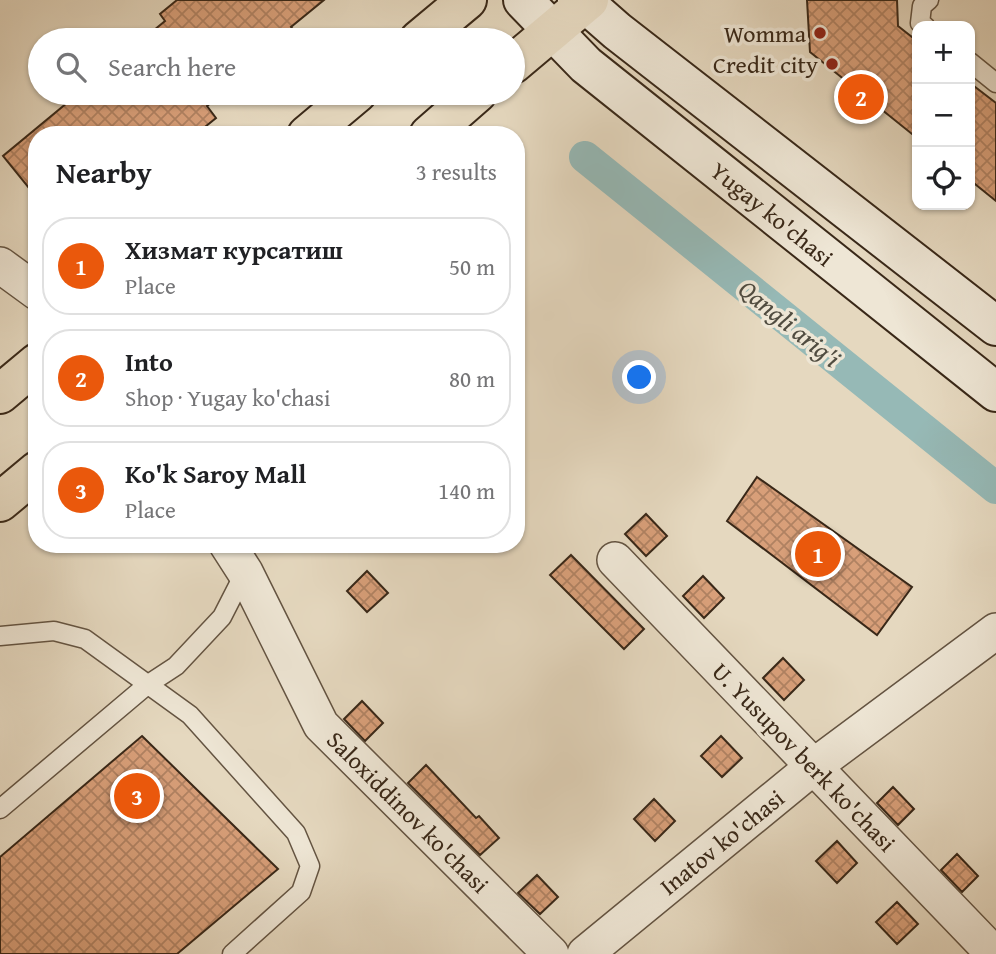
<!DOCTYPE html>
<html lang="en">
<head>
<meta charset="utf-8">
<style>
  body { margin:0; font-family:"Gentium Book Plus",serif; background:#f6f6f6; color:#202124 }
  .controls { position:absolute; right:21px; top:21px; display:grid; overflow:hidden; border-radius:14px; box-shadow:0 2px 5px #0004 }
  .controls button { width:63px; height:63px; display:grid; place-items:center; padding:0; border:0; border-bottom:2px solid #e0e0e0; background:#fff; color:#202124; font:35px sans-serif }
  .you { position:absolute; left:640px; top:378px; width:24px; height:24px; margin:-18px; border:5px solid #fff; border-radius:50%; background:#1a73e8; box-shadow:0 0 0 10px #1a73e833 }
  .badge { display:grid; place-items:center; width:46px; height:46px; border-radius:50%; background:#ea580c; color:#fff; font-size:23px; font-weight:700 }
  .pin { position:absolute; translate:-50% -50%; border:4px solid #fff; box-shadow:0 2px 7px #0006 }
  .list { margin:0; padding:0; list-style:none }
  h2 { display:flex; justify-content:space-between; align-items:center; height:91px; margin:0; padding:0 28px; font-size:30px }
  h2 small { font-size:23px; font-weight:400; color:#757577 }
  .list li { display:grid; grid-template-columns:46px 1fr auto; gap:21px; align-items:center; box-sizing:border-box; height:98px; margin:0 14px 14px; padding:0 14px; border:2px solid #e0e0e0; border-radius:28px }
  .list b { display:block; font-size:26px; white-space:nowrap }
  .list p { margin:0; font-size:23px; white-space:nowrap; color:#757577 }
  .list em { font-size:23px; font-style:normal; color:#757577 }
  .icon { flex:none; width:38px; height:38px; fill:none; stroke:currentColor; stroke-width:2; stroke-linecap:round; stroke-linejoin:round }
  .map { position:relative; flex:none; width:996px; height:954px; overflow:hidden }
  .search { position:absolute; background:#fff; box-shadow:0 2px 5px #0004; left:28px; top:28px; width:497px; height:77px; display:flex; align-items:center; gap:18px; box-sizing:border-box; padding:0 24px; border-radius:38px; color:#757577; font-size:26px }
  .panel { position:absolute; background:#fff; box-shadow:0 2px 5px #0004; left:28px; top:126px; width:497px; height:427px; border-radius:28px }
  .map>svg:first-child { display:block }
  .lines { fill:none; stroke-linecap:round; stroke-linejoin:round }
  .canal { stroke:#96b9b6; stroke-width:32 }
  .building { fill:url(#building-cross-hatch); stroke:#392818; stroke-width:2 }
  .lane-casing { stroke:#645442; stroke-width:21 }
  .street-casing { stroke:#645442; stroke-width:38 }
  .secondary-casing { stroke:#392818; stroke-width:42 }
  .primary-casing { stroke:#392818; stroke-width:42 }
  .lane { stroke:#eee6d5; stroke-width:18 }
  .street { stroke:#eee6d5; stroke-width:35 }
  .secondary { stroke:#eee6d5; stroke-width:38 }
  .primary { stroke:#e5d8bf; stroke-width:38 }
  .poi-dot { fill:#8f2418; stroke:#eee6d5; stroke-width:2.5 }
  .labels { text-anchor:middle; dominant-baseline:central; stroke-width:7; stroke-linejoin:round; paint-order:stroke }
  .poi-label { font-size:24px; fill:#392818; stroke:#eee6d5; text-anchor:end }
  .street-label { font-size:24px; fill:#392818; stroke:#eee6d5 }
  .water-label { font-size:26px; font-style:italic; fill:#504c40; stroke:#eee6d5 }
</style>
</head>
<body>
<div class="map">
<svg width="996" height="954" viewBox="0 0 996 954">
  <defs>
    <pattern id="building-cross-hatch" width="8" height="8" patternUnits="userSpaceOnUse" patternTransform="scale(1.75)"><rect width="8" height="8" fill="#d89f79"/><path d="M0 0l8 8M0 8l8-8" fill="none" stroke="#b08262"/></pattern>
  </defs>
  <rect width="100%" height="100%" fill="#e5d8bf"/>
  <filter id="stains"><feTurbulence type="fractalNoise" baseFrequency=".00286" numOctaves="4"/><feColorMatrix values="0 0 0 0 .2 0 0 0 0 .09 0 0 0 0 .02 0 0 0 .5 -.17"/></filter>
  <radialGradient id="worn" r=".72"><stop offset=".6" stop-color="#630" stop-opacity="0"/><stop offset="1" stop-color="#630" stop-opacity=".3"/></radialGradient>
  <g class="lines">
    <!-- canal -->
    <path class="canal" d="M585 157 996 488"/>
  </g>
  <!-- building -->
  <path class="building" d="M177 0H324L291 27 302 40H142L165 21 160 14Z
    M807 0H897L898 26 917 41V138L810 52Z
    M970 83 996 103V201L970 180Z
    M79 93H224L207 106 216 118 195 135H37V198L3 156Z
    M757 477 912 587 877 635 727 521Z
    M646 514 667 536 646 556 625 534Z
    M571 555 644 629 624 649 550 575Z
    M367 571 388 593 367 612 347 591Z
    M703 576 724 598 704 618 683 596Z
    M783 658 804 680 784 700 763 678Z
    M362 701 383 723 365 741 344 719Z
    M142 736 278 869 177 954H0V857Z
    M721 736 742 758 722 777 701 756Z
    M426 765 476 818 479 816 499 838 480 855 408 783Z
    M893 787 914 809 898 825 877 803Z
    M654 799 675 821 655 841 634 819Z
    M837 841 857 863 837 883 816 861Z
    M957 854 978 876 962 892 941 870Z
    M537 875 558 897 540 914 518 893Z
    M897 902 918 924 897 944 876 922Z"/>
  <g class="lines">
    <!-- lane casing -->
    <g class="lane-casing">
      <path id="lane" d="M925 26 920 23 922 6 929 0
        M970 62 996 83
        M0 636 54 631 85 639 190 715 296 833 310 866 301 892 232 954
        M0 809 147 685 176 666 222 617 245 572"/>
    </g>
    <!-- street casing -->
    <g class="street-casing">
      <path id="street" d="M0 265 37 292
        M227 544 245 572 321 725 551 954
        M615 560 994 954
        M585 954 813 767 996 631"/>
    </g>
    <!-- secondary casing -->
    <g class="secondary-casing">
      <path id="secondary" d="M523 0 586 65 996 392
        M577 0 585 3 617 31 996 326"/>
    </g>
    <!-- primary casing -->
    <g class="primary-casing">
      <path id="primary" d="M419 40 467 0
        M513 64 589 0
        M307 135 357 93
        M429 135 477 93
        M0 394 37 363
        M0 502 37 471"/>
    </g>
    <!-- lane -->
    <use href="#lane" class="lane"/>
    <!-- street -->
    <use href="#street" class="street"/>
    <!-- secondary -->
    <use href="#secondary" class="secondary"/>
    <!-- primary -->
    <use href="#primary" class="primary"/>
  </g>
  <!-- markers -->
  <g class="poi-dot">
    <circle cx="820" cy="33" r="7"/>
    <circle cx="832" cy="64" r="7"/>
  </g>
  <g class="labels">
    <!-- poi labels -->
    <g class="poi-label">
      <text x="806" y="33">Womma</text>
      <text x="818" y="64">Credit city</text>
    </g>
    <!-- street labels -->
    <g class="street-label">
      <text transform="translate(772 214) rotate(39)">Yugay ko'chasi</text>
      <text transform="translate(804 757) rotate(46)">U. Yusupov berk ko'chasi</text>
      <text transform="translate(408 812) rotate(45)">Saloxiddinov ko'chasi</text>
      <text transform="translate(722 842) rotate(-39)">Inatov ko'chasi</text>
    </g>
    <!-- water labels -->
    <g class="water-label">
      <text transform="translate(790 323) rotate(39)">Qangli arig'i</text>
    </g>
  </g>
  <rect width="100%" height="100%" filter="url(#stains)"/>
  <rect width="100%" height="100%" fill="url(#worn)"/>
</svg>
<div class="controls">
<button>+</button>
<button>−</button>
<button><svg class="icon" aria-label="locate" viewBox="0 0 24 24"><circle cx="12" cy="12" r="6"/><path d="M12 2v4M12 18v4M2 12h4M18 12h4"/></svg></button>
</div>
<div class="you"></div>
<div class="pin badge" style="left:818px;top:554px">1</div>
<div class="pin badge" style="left:861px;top:97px">2</div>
<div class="pin badge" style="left:137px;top:796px">3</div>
<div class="search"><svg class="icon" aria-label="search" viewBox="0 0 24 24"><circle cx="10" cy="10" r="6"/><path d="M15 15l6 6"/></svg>Search here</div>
<section class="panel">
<h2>Nearby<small>3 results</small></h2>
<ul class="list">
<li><span class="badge">1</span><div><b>Хизмат курсатиш</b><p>Place</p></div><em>50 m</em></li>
<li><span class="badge">2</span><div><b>Into</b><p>Shop · Yugay ko'chasi</p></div><em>80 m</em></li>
<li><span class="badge">3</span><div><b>Ko'k Saroy Mall</b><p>Place</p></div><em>140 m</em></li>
</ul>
</section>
</div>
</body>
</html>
